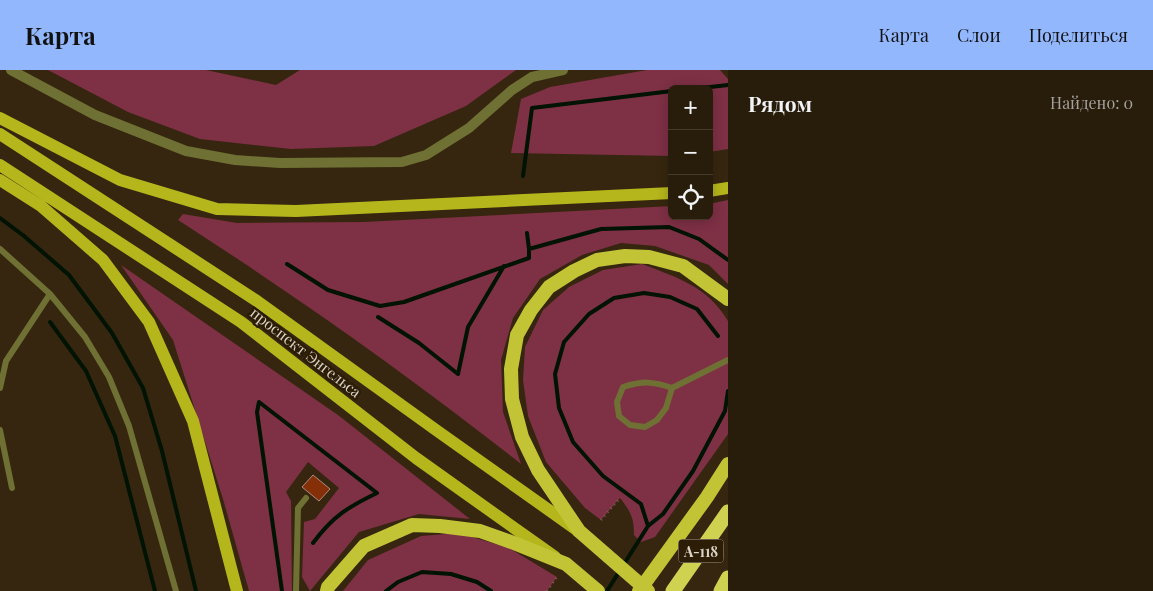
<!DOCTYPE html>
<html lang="ru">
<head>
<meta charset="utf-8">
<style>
  body { margin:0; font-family:"Playfair Display",serif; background:#302514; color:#f1f3f6 }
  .controls { position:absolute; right:15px; top:15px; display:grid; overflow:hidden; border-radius:8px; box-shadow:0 2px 12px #0003 }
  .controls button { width:45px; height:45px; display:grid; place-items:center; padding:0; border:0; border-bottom:1px solid #443a2c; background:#281c0b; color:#f1f3f6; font:25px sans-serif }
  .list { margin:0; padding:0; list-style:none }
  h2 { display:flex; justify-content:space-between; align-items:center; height:65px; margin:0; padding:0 20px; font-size:21px }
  h2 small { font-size:16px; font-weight:400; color:#a5a19d }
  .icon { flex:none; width:28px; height:28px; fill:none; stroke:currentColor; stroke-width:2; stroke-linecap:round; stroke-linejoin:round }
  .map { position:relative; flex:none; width:728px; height:521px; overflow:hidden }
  header { display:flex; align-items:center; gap:30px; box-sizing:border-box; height:70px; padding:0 25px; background:#92b7fd; color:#111 }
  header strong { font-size:24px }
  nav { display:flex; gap:28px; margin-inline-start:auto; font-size:18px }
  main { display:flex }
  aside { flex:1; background:#281c0b }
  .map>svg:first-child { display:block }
  .green { fill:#7e3045 }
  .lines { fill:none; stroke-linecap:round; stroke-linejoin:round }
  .stream { stroke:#011302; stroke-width:4 }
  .building { fill:#852f08; stroke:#ad8c81 }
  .path { stroke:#726450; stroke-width:2.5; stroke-dasharray:1 4; stroke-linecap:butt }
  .service { stroke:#6f7033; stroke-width:6 }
  .minor { stroke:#6f7033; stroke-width:10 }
  .primary { stroke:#b5b61b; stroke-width:12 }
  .trunk { stroke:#c2c436; stroke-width:14 }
  .motorway { stroke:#cfd150; stroke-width:15 }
  .labels { text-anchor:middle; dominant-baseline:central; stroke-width:5; stroke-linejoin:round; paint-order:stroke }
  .shield { fill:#2c1d06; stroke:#a89c8c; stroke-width:1 }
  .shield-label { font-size:14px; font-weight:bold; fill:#ddd3c6 }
  .street-label { font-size:15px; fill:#ddd3c6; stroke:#2c1d06 }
</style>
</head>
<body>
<header>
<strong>Карта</strong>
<nav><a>Карта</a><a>Слои</a><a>Поделиться</a></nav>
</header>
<main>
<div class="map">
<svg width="728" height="521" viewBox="0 0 728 521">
  <rect width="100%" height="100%" fill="#36260f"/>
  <!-- green -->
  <path class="green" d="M48 0H206L276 15 300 0H516L466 36 374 76 291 79 200 69 128 42Z
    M647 0H720L728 9V79L709 82V19H672V86L511 83 521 29 550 17Z
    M728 130V214L709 195 655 176 621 173 582 185 540 209 513 248 501 290 503 342 521 394C411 307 296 226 178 150L183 144 237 153 364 152 672 136V146H709V134Z
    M642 194C678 208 707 216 728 251V364L655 467 641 472 634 465C634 448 631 442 620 428L601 450 585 438 546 392 528 346 523 310 525 277 543 240 569 217 603 200Z
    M121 195 338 345 470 449 419 444 359 462 310 521 302 507 304 452 315 449 339 418 308 392 286 422 291 431 292 521H249L223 429 173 270Z
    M459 463 509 478 557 507 547 521H343L368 490 421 466Z"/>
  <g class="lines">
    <!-- stream -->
    <path class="stream" d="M693 19 728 15
      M523 106 532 38 672 21
      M0 148 24 166 69 205 112 263 143 318 162 381 196 521
      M527 163 529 179
      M287 194 328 220 380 236 404 232 529 188V179L601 159 669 157 699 169 728 190
      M378 247 419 273 458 304 468 257 504 196
      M50 252 86 301 115 366 155 521
      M648 456 641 434 603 406 573 372 559 338 555 304 564 272 589 244 614 228 644 223 670 227 697 239 718 266
      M282 521 257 342 259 332 377 423C348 437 333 446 313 473
      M386 521 398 512 422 502 451 504 477 512 491 521
      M607 521 648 456 663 444 693 401 725 341 728 321"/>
  </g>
  <!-- building -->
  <path class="building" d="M313 405 330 419 319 431 302 417Z"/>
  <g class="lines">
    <!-- path -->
    <path class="path" d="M601 450 620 428
      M547 521 557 507"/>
    <!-- service -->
    <path class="service" d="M0 179 50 224 85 267 109 307 129 356 176 521
      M0 318 6 291 50 224
      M672 318 666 338 657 350 645 357 630 355 619 346 617 332 623 317C642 311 653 311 672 318L728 290
      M0 360 12 418
      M296 521 298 438 306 428"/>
    <!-- minor -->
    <path class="minor" d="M11 0 95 45 186 81 235 90 280 93 402 92 426 85 469 58 512 20 532 7 563 0"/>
    <!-- primary -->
    <path class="primary" d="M0 48 120 110 217 139 296 141 672 123
      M0 64 257 231 436 360 577 460
      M0 95 241 252 416 388 555 487
      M0 110 41 136 103 190 149 252 193 351 237 521
      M709 121 728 118"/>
    <!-- trunk -->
    <path class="trunk" d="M327 521 328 517 364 476 412 455 440 456 480 461 514 473 566 494 598 521
      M639 521 707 427 728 394
      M648 521 579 461 538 400 522 367 512 329 511 299 517 265 531 240 549 217 574 201 597 190 625 186 649 187 683 196 728 229"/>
    <!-- motorway -->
    <path class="motorway" d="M673 521 728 442
      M721 521 728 508"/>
  </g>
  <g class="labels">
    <!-- shield labels -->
    <rect class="shield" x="678.5" y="469.5" width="45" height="23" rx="4"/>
    <g class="shield-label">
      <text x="701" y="481">А-118</text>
    </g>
    <!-- street labels -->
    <g class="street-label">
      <text transform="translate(306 282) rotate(38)">проспект Энгельса</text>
    </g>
  </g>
</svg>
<div class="controls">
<button>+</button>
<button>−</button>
<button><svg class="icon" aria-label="locate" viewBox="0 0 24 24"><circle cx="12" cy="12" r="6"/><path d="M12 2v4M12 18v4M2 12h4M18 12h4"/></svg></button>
</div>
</div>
<aside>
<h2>Рядом<small>Найдено: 0</small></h2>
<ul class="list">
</ul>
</aside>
</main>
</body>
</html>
